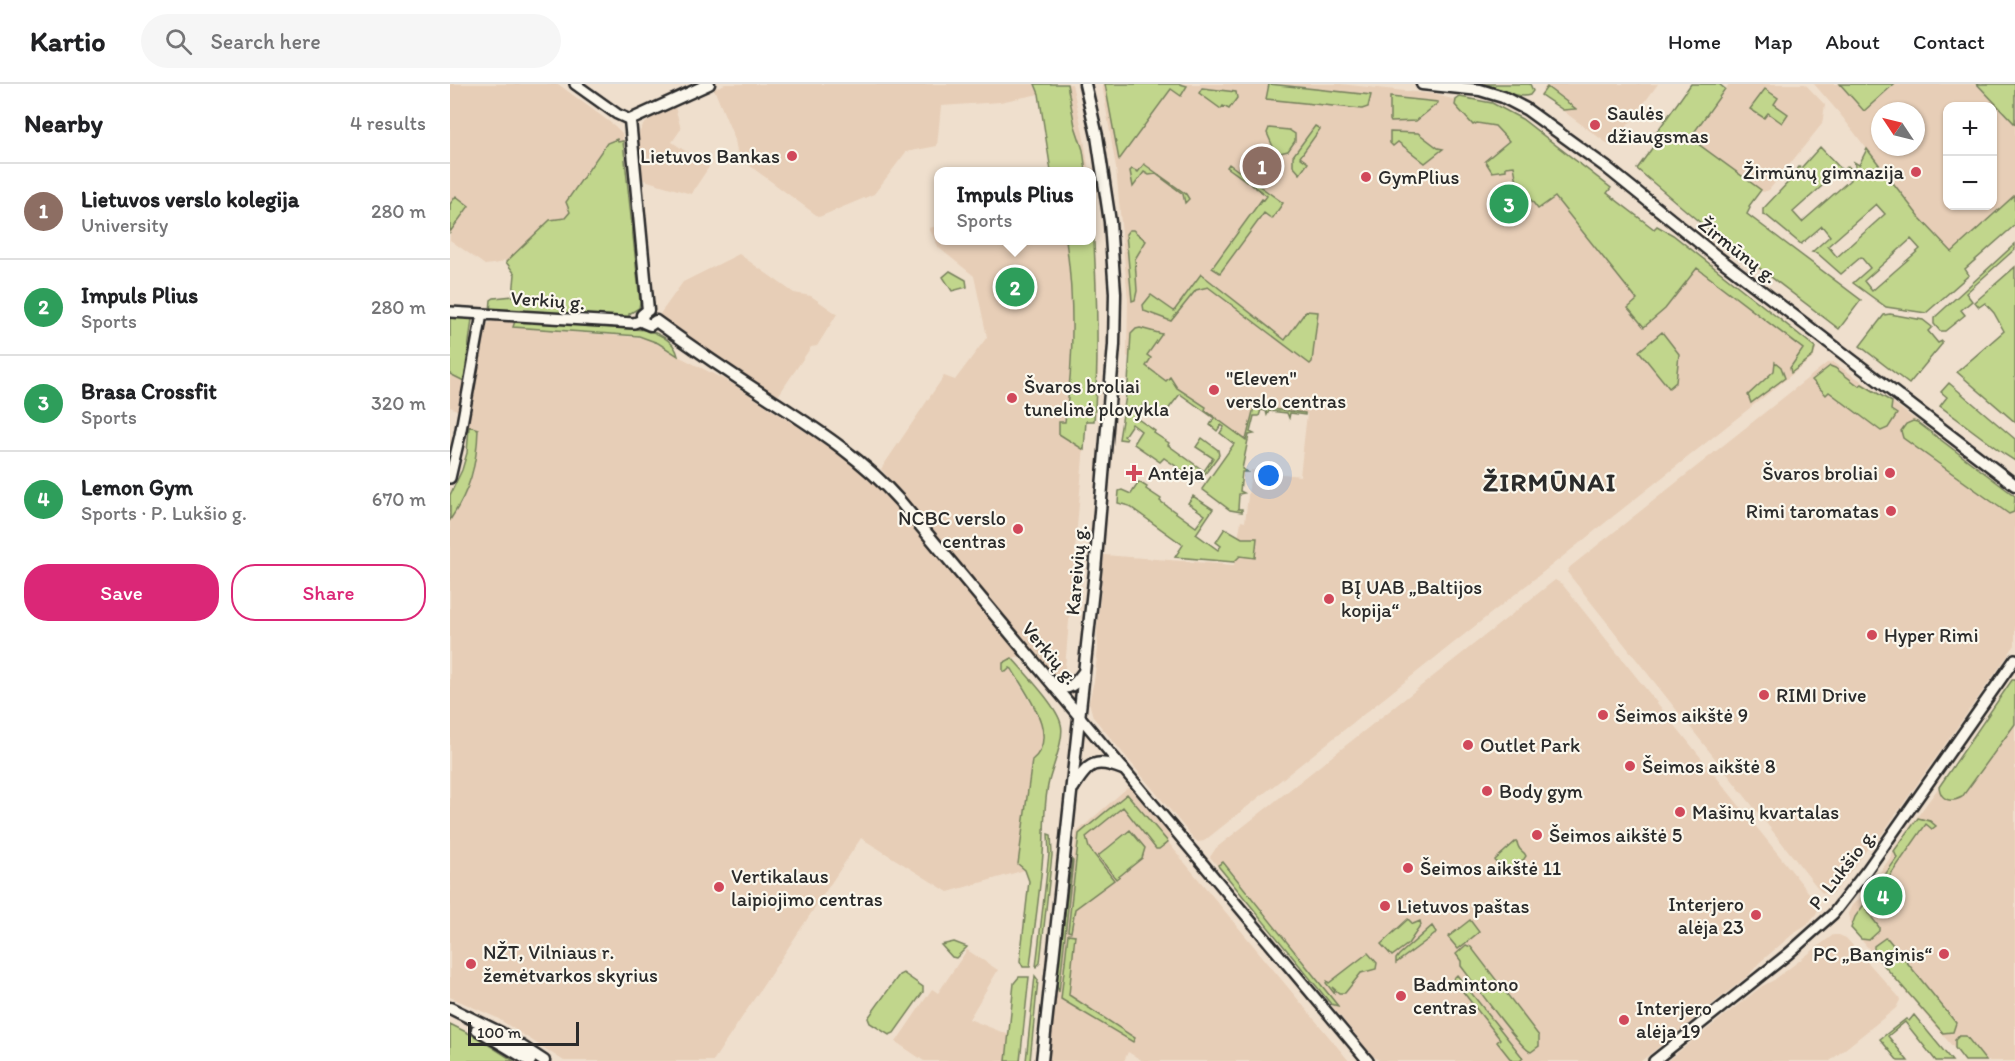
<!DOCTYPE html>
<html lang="en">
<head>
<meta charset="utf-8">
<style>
  body { margin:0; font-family:Itim,sans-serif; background:#f6f6f6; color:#202124 }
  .controls { position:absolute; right:18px; top:18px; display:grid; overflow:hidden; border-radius:12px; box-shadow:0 2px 4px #0004 }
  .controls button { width:54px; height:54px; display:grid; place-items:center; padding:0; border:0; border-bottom:2px solid #e0e0e0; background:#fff; color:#202124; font:30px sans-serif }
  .compass { position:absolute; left:1421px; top:18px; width:54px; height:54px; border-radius:50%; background:#fff; box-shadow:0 2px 4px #0004; rotate:305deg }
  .scale { position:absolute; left:18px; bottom:15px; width:111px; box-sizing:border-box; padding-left:6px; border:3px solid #2b2b2b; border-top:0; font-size:16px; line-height:21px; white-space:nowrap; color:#2b2b2b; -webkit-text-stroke:4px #fbf7ec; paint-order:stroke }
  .you { position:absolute; left:819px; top:392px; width:21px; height:21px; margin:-15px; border:4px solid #fff; border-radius:50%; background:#1a73e8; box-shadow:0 0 0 9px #1a73e833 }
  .badge { display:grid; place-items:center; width:39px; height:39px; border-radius:50%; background:#db2777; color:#fff; font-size:20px; font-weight:700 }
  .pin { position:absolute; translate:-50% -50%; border:3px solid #fff; box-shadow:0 2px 6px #0006 }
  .popup { position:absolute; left:484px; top:83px; width:162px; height:78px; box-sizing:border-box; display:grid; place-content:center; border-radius:12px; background:#fff; filter:drop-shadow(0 2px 4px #0005); font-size:20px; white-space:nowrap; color:#757577 }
  .popup b { font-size:22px; color:#202124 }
  .popup::after { content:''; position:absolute; left:50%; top:100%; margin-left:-12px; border:12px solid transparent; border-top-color:#fff }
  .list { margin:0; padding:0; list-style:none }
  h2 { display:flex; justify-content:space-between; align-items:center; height:78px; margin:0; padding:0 24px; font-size:26px }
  h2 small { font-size:20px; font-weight:400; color:#757577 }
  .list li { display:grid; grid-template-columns:39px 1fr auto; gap:18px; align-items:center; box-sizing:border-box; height:96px; padding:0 24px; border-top:2px solid #e0e0e0 }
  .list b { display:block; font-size:22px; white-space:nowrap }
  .list p { margin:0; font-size:20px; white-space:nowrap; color:#757577 }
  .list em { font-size:20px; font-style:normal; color:#757577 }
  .actions { display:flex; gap:12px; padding:18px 24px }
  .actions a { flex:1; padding:14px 0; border:2px solid #db2777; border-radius:24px; text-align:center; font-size:21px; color:#db2777 }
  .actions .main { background:#db2777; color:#fff }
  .icon { flex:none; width:33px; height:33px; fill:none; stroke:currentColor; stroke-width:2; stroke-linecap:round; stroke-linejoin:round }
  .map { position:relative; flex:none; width:1565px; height:977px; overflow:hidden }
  header { display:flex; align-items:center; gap:36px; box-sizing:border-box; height:84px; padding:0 30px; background:#fff; border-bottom:2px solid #e0e0e0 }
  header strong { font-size:28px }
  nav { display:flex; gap:33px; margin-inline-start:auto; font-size:21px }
  .search { width:420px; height:54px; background:#f6f6f6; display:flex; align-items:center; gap:15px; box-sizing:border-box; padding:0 21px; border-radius:33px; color:#757577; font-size:22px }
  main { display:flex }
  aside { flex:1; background:#fff }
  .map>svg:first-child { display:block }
  .built { fill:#e7ceb7; fill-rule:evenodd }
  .green { fill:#c1d68c; stroke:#76805c; stroke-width:1.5; fill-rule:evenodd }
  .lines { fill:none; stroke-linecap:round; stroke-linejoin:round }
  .secondary-casing { stroke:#2b2b2b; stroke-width:14 }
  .primary-casing { stroke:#2b2b2b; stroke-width:15 }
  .secondary { stroke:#fbf7ec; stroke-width:9 }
  .primary { stroke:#fbf7ec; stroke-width:10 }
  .poi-dot { fill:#d1495b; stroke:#fbf7ec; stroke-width:2 }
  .labels { text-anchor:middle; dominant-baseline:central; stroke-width:4.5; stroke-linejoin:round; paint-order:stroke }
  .poi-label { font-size:20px; fill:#2b2b2b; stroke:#fbf7ec; text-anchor:start }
  .street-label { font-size:20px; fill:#2b2b2b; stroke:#fbf7ec }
  .district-label { font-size:26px; font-weight:bold; letter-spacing:1.5px; fill:#2b2b2b; stroke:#fbf7ec }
</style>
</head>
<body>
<header>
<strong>Kartio</strong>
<div class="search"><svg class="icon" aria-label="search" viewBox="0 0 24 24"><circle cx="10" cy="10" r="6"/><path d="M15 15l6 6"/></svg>Search here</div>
<nav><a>Home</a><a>Map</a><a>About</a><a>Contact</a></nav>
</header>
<main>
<aside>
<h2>Nearby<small>4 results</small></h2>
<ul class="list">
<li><span class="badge" style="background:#8d6e63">1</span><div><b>Lietuvos verslo kolegija</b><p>University</p></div><em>280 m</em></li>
<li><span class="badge" style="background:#2e9e5b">2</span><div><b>Impuls Plius</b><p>Sports</p></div><em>280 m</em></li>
<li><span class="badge" style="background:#2e9e5b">3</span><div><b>Brasa Crossfit</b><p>Sports</p></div><em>320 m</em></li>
<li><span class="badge" style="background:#2e9e5b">4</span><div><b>Lemon Gym</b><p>Sports · P. Lukšio g.</p></div><em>670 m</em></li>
</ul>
<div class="actions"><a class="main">Save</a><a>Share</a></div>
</aside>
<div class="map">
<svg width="1565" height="977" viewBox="0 0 1565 977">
  <rect width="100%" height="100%" fill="#efdfcd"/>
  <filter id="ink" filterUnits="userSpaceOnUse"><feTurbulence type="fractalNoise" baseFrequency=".0167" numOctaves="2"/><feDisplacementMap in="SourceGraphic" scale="12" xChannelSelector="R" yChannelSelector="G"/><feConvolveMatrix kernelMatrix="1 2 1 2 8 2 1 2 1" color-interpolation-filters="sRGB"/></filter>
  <g filter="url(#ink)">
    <!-- built -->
    <path class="built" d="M0 0H108L165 42 172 49 173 57 168 58 167 55 115 134 100 136 56 178 54 176 50 179 35 181 0 156Z
      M275 0H622L633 49 639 87H601L589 10 550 18 491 22 487 62 456 68 424 110 369 133 288 73 285 56 264 5Z
      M652 0H890L983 10 1006 16 1004 20 1015 30 1027 39 1045 41 1059 58 1035 77 1056 86 1055 83 1064 81 1067 98 1105 112 1187 216 1254 174 1366 264 1364 273 754 757 748 758 744 755 643 633 639 618 644 597 648 565 647 546 654 471 784 481 791 437 795 438 801 386 850 392 857 330 804 325 797 359 677 272 678 216 666 84Z
      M1095 0H1208L1162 63 1090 10 1096 2Z
      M1279 0H1355L1375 21 1372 40 1319 106 1313 108 1239 54Z
      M1364 0H1527L1565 40V111L1502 168 1470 134 1390 30ZM1498 22H1542V122H1498ZM1430 27H1466V63H1430Z
      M225 23 231 45 222 58 259 83 241 110 191 95 187 55 189 49 193 41 202 34Z
      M642 106 647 202 648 293 644 337H636L614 596H608L600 590 431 385 494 292 505 296 537 253 524 192 489 164 479 144 488 142V156H642Z
      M289 170 344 209 361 212 387 230 367 262 361 263 328 312 215 238 210 230 233 198Z
      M46 237H65L64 243 82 245 197 254 228 272 281 299 399 376 422 397 449 427 570 572 556 576 593 640V661L589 670 582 676 568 780 575 786 498 808 411 754 263 977H114L47 934 0 913V436L12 418 23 390 28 345 15 341 33 245 40 238Z
      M1383 278 1442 318 1565 412V561L1432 750 1422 759 1386 806 1378 812 1371 808 1117 488 1120 483 1377 279Z
      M0 290 14 297 9 327 0 323Z
      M1105 496 1112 500 1364 815 1368 826 1366 831 1356 842 1343 850 1309 879 1300 890 1191 977H930L923 972 760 773 766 764Z
      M1562 596H1565V977H1515L1401 844 1398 830 1402 821 1414 811 1440 774 1445 763 1489 703Z
      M677 704H680L721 753 718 758 735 779 899 977H693L678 968 674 977H598L616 817 627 748Z
      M1383 851H1389L1396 854 1449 913 1450 916 1446 924 1380 977H1217L1312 902 1324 896Z
      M517 866 548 886 519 935 559 951 556 977H474L446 958 482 905 488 909Z"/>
    <!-- green -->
    <path class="green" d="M585 0H617L625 42 633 66 636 87H601L589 10Z
      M655 0H730L737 2 731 12 721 5 669 76Z
      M819 0 921 11 918 23 912 25 816 15Z
      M1034 0H1080L1083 7 1080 11C1067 16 1048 3 1034 0Z
      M1241 0H1269L1275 5 1240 54 1311 106 1299 122 1300 124 1297 130 1411 216 1389 245 1253 141 1187 85 1208 56 1204 52Z
      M1390 0H1444L1414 27Z
      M1527 0H1565V40Z
      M1097 3 1126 25 1113 26 1091 11Z
      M752 4 786 8 787 14 779 25 773 22 771 25 749 9Z
      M1315 5 1328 14 1324 20 1338 30 1332 39 1318 29 1314 34 1300 25Z
      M940 13 988 18V19L966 37 941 38 940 36Z
      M1010 13 1042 19 1072 35 1161 104 1157 109 1204 145 1207 142 1223 151 1365 263 1363 272 1341 289 1340 284 1353 265 1247 184 1215 225 1194 243 1178 224 1187 216 1105 113 1088 125 1067 98 1064 82 1056 83V86L1042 88 1035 77 1059 57 1045 42 1027 39 1023 41 1005 21 1006 16Z
      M865 42 870 45 850 73 858 79 850 90 843 82V72Z
      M819 44 839 46 845 50V57L838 67 830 69 824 65 817 49Z
      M940 48 968 49 988 64 993 65 975 79 948 58 943 62 940 59Z
      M167 55 168 58 173 57 190 218 189 224 179 230V234L175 235 40 227 41 216 44 214 63 212 65 190 56 178 100 136 115 134 120 128 116 118 157 59Z
      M1370 63 1391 85 1343 128 1352 138 1400 96 1393 87 1398 82 1402 86 1406 82 1404 78 1409 81 1417 65 1470 134 1502 168 1565 111V141L1515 185 1519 191 1476 229 1436 223 1403 199 1420 184 1411 173 1391 190 1367 169 1362 168 1380 152 1372 142 1351 160 1317 132 1313 131V125L1345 91 1344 89 1349 83 1351 84ZM1426 120 1435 130 1387 173 1378 162ZM1461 155 1470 165 1422 207 1414 197Z
      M694 80 736 110 739 115 735 119 733 110 706 90 699 91 694 88 683 103 680 87 682 85 688 88Z
      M779 80 833 119 822 135 814 129 770 189 762 184 812 115 814 116 817 112 777 83Z
      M6 112 19 122 0 148V120Z
      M642 121C646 193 650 265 644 337H636L634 366 609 350V338H615C624 276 625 219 616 157L642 156Z
      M679 146H683L696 157 685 175 687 207 685 216 682 217 676 150Z
      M1565 160V165L1516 209 1522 217 1511 226 1515 231 1495 247H1490L1484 240V234Z
      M1565 183V338L1507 288 1554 247 1544 229 1535 219 1529 223 1525 218Z
      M500 187 516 196 517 203 502 207 493 193Z
      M751 190 835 256 856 227 868 228 862 278 860 280 758 203 746 206 721 237 694 227 693 221 701 211 724 227Z
      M1440 230 1473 236 1482 243 1478 247 1488 259 1492 257V260L1459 300 1410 262 1434 231Z
      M0 233 22 235 14 297 0 290Z
      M65 237 197 246C210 250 225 257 228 272L208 259 189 252 63 243Z
      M690 244 712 250 697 271 701 274 696 282 716 297 720 293 727 304 756 323 755 326 796 356 804 323 855 329V331L840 329 839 334 837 329 819 327 817 331 816 327 811 326 809 332H804L800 348 804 350 799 351 792 385 797 388H792L790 407 794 409 789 410 788 425H792V428L780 426 752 405 784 360 770 349 774 343 771 341 767 347 760 341 764 334 730 310 713 332 694 320 685 333 705 347 704 349 719 359 718 361 754 387 763 374 746 363 752 354 768 366 769 371 749 398 714 374 710 378 684 360V358L691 347 682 340 674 352 677 354 676 356 669 355 678 299 681 250 686 245Z
      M1212 248 1229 270 1226 298 1219 304 1189 267Z
      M1325 278 1331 283 1335 294 1301 319 1298 311 1324 287Z
      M1380 282 1385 284 1409 302 1412 300 1442 318 1441 326 1447 330 1438 344 1431 347 1379 308 1376 311 1362 296Z
      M1499 299 1565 355V377L1554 370 1490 322 1497 313 1491 308Z
      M1463 337 1467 338 1565 412 1564 428 1559 430 1453 354 1451 347 1456 340Z
      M19 342 28 345C27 381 20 406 0 436V411L12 386 17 369Z
      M689 398 697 403 696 405 711 415 710 417 746 443 755 431 738 419 743 412 763 425 746 450 768 466 771 462 766 458 775 444 792 454H807L805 474 790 472 784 478 725 473 733 461 679 422 668 419 669 407 672 406 681 410Z
      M562 574C575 589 607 622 611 640 615 654 603 681 599 697 593 721 595 746 593 770 590 808 584 846 580 883H573L570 877 579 797 575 786 568 780 582 676C611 652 576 610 562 585L560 584 556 588 553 587V579Z
      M1562 596H1565V640L1512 713C1501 719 1491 717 1489 703Z
      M677 710 718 758 709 765H706L673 723 636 753 639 764 664 796 625 825 621 848 618 847 629 750Z
      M1468 734 1480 737 1486 742 1482 745 1476 740 1416 826 1429 843V847L1419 856 1411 855 1401 844 1405 833 1447 774 1444 767Z
      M680 746 695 764 692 774 666 795 648 772Z
      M598 750 601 751 602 771 590 879 586 883 599 770Z
      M1065 758H1067C1069 769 1073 765 1076 772L1074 775 1053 790 1050 788 1051 783 1047 781 1045 776Z
      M622 776 623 777 609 908 606 898Z
      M773 778 888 922 881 920 769 783 768 781Z
      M958 835 963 840 970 837 971 841 958 860 942 872 931 860Z
      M1020 836 1029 848 1008 865 998 853Z
      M982 842 986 848 984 851 946 879V875L949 871Z
      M618 850 625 851 619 911 685 954 683 958 611 915Z
      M1435 854 1438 855 1506 939 1503 948 1493 949 1424 870V862Z
      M504 858 517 863 506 874 502 873 491 861Z
      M1016 861 1021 863 1089 952V962L1081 968C1070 965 1022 896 1011 882V877L1006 870Z
      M918 869 927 879 926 885 911 889 895 909H889L882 903 885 907 884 909 876 899 877 897 879 899Z
      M453 889 473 903V908L444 949 439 951 420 939 418 934 449 891Z
      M1007 891 1073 974 1070 977H1062L1047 958 1050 955 1003 895Z
      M585 892 588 896 580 977H576Z
      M569 893H579L570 977H556L564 899Z
      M1464 931 1502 977H1486L1455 938 1438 952 1458 977H1448L1430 955 1456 935 1459 937Z
      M0 940 28 954 64 977H0Z
      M1509 952H1516L1536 977H1515L1505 964V956Z"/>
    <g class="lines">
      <!-- secondary casing -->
      <g class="secondary-casing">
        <path id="secondary" d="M125 0 167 30 180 36
          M0 228 184 239 192 236
          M0 394 10 351 32 230
          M630 633 918 977
          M1204 977 1338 870 1383 830 1417 786 1565 575"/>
      </g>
      <!-- primary casing -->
      <g class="primary-casing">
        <path id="primary" d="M972 0 1030 6 1053 13 1076 25 1156 83 1266 172 1565 401
          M198 226 180 36 259 0
          M198 226 192 231 193 238 200 241 206 237
          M206 237C243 264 281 290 320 315 366 345 412 374 449 416L630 633
          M605 601C619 608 625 600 633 589
          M623 704C639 678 645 674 673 685
          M0 924 51 949 94 977
          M27 945 80 977
          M592 977 645 487 664 261 665 209 660 138 647 52 635 0"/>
      </g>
      <!-- secondary -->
      <use href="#secondary" class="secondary"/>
      <!-- primary -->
      <use href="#primary" class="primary"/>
    </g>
  </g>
  <!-- markers -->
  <g class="poi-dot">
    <circle cx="1145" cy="41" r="6"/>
    <circle cx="342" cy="72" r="6"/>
    <circle cx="1466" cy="88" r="6"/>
    <circle cx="916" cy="93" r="6"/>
    <circle cx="764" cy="306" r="6"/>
    <circle cx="562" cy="314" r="6"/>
    <path d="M681 380h6v6h6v6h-6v6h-6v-6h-6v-6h6z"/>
    <circle cx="1440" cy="389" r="6"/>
    <circle cx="1441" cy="427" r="6"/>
    <circle cx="568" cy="445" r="6"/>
    <circle cx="879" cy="515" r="6"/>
    <circle cx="1422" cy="551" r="6"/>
    <circle cx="1314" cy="611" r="6"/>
    <circle cx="1153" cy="631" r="6"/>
    <circle cx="1018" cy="661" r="6"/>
    <circle cx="1180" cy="682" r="6"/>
    <circle cx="1037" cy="707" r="6"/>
    <circle cx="1230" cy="728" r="6"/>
    <circle cx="1087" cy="751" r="6"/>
    <circle cx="958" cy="784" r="6"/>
    <circle cx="269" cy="803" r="6"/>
    <circle cx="935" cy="822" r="6"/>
    <circle cx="1306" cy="831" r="6"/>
    <circle cx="1494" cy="870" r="6"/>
    <circle cx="21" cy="880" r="6"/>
    <circle cx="951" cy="912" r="6"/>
    <circle cx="1174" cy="936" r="6"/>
  </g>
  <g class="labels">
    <!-- poi labels -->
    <g class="poi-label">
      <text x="1157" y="29">Saulės<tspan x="1157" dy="23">džiaugsmas</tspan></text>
      <text x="330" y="72" text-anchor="end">Lietuvos Bankas</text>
      <text x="1454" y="88" text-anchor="end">Žirmūnų gimnazija</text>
      <text x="928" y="93">GymPlius</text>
      <text x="776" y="294">"Eleven"<tspan x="776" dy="23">verslo centras</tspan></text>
      <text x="574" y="302">Švaros broliai<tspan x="574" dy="23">tunelinė plovykla</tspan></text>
      <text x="698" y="389">Antėja</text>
      <text x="1428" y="389" text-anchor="end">Švaros broliai</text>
      <text x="1429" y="427" text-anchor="end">Rimi taromatas</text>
      <text x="556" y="434" text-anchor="end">NCBC verslo<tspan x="556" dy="23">centras</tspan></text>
      <text x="891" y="503">BĮ UAB „Baltijos<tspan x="891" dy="23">kopija“</tspan></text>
      <text x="1434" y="551">Hyper Rimi</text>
      <text x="1326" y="611">RIMI Drive</text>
      <text x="1165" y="631">Šeimos aikštė 9</text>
      <text x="1030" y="661">Outlet Park</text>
      <text x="1192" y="682">Šeimos aikštė 8</text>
      <text x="1049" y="707">Body gym</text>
      <text x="1242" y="728">Mašinų kvartalas</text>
      <text x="1099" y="751">Šeimos aikštė 5</text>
      <text x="970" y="784">Šeimos aikštė 11</text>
      <text x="281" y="792">Vertikalaus<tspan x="281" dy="23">laipiojimo centras</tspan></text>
      <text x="1294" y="820" text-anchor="end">Interjero<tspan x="1294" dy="23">alėja 23</tspan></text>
      <text x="947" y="822">Lietuvos paštas</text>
      <text x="33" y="868">NŽT, Vilniaus r.<tspan x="33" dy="23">žemėtvarkos skyrius</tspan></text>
      <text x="1482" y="870" text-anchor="end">PC „Banginis“</text>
      <text x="963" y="900">Badmintono<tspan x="963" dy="23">centras</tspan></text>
      <text x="1186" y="924">Interjero<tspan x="1186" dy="23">alėja 19</tspan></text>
    </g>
    <!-- street labels -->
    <g class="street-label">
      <text transform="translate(1288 166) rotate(38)">Žirmūnų g.</text>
      <text transform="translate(98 216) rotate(4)">Verkių g.</text>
      <text transform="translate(626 486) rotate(-85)">Kareivių g.</text>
      <text transform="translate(600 569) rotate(50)">Verkių g.</text>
      <text transform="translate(1392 785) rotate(-52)">P. Lukšio g.</text>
    </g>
    <!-- district labels -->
    <g class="district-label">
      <text x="1100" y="398">ŽIRMŪNAI</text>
    </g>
  </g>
</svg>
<div class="controls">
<button>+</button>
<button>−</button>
</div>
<svg class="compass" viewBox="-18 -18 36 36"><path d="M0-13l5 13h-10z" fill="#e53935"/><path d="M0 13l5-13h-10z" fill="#757577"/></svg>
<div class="scale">100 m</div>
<div class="you"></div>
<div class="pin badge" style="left:812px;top:82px;background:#8d6e63">1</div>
<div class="pin badge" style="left:565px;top:203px;background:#2e9e5b">2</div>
<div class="popup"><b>Impuls Plius</b>Sports</div>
<div class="pin badge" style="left:1059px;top:120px;background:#2e9e5b">3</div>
<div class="pin badge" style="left:1433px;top:812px;background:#2e9e5b">4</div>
</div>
</main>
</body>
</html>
